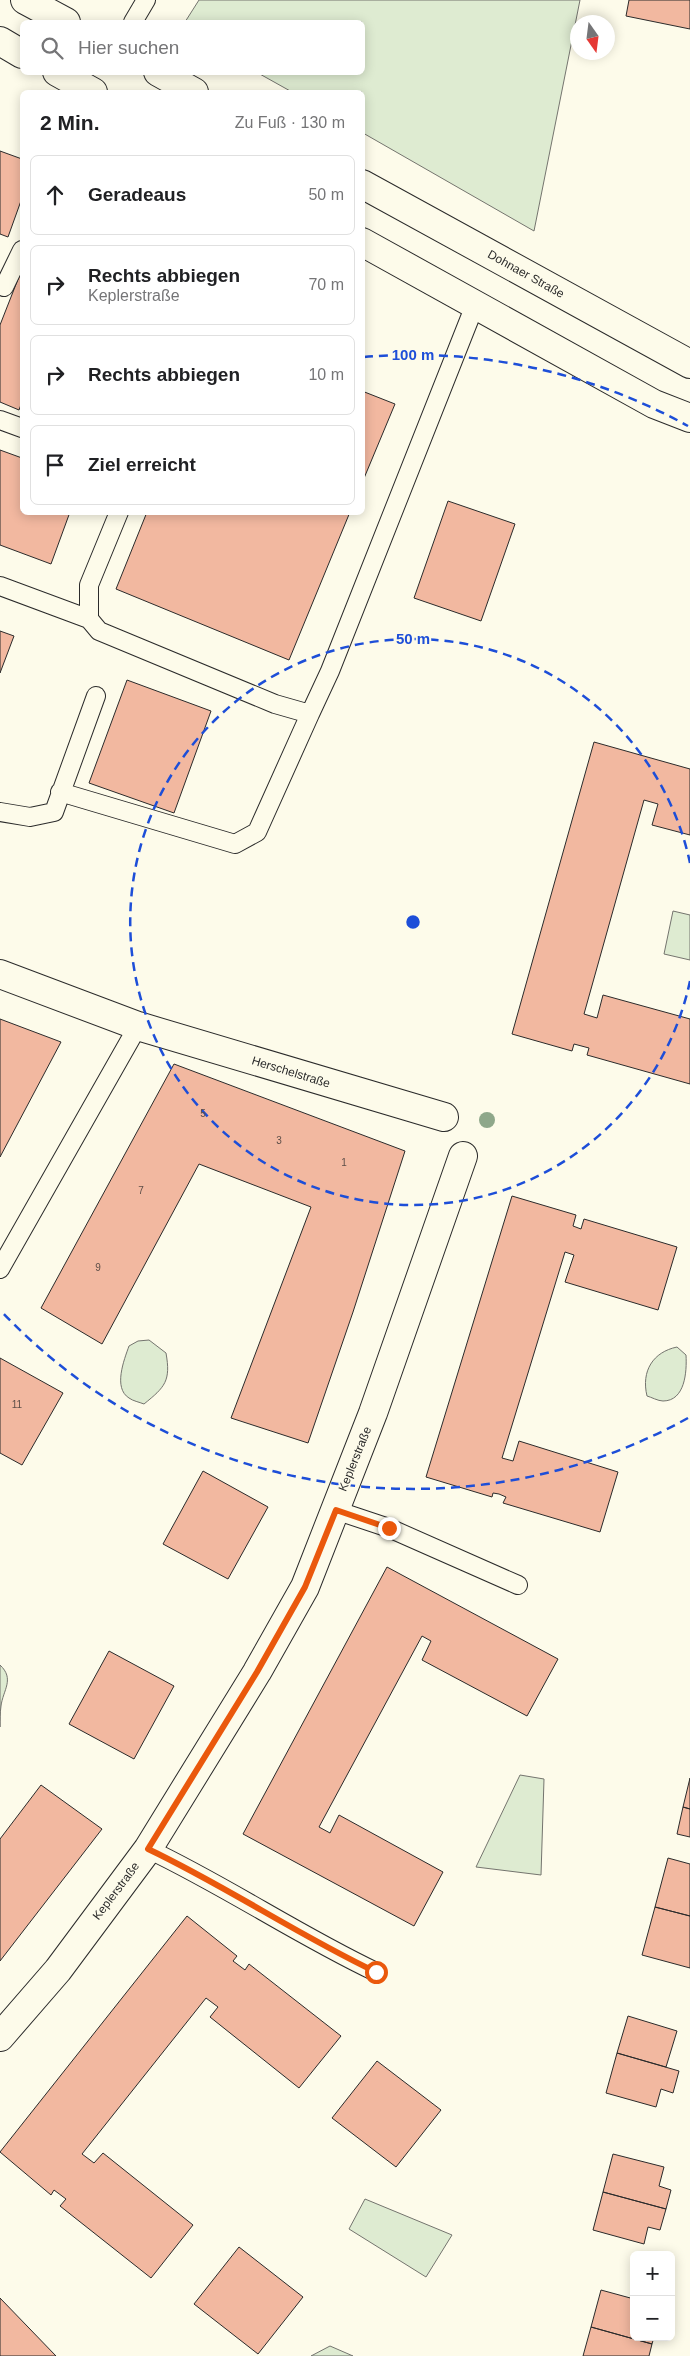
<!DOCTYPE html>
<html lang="de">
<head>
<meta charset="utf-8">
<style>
  body { margin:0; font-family:Helvetica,sans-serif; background:#f2f2f2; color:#202124 }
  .controls { position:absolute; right:15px; bottom:15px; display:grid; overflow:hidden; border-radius:8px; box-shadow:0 2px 12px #0003 }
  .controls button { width:45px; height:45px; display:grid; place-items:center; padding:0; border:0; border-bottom:1px solid #e0e0e0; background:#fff; color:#202124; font:25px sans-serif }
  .compass { position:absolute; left:570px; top:15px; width:45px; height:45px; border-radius:50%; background:#fff; box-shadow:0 2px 12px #0003; rotate:166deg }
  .stop { position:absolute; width:15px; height:15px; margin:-11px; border:4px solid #ea580c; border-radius:50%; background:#fff }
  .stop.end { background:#ea580c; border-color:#fff; box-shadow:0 1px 5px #0008 }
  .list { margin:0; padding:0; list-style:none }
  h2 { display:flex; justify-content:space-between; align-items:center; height:65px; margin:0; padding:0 20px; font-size:21px }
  h2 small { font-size:16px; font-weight:400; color:#757577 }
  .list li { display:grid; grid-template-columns:32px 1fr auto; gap:15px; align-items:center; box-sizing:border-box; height:80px; margin:0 10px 10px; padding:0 10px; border:1px solid #e0e0e0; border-radius:8px }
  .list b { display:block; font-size:19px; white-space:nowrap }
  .list p { margin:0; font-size:16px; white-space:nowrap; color:#757577 }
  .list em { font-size:16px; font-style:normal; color:#757577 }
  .icon { flex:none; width:28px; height:28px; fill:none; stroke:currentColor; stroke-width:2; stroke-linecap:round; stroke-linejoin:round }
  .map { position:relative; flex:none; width:690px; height:2356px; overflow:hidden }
  .search { position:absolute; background:#fff; box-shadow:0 2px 12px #0003; left:20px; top:20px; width:345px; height:55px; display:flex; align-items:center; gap:12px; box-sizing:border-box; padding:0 18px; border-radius:8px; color:#757577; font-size:19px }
  .panel { position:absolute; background:#fff; box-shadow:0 2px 12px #0003; left:20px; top:90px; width:345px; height:425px; border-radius:8px }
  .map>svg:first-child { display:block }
  .green { fill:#deebd1; stroke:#74746e }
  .building { fill:#f2b8a0; stroke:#2b2b2b }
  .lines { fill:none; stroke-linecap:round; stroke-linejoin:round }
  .service-casing { stroke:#2b2b2b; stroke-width:20 }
  .minor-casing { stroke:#2b2b2b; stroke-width:30 }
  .secondary-casing { stroke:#2b2b2b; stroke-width:30 }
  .service { stroke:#fdfbea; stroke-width:18 }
  .minor { stroke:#fdfbea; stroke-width:28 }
  .secondary { stroke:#fdfbea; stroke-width:28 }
  .tree { fill:#8ea78a }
  .route { stroke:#ea580c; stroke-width:6 }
  .ring { fill:none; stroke:#1d4ed8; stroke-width:2.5; stroke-dasharray:9 6 }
  .labels { text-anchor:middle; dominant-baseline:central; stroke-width:4; stroke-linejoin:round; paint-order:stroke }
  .number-label { font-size:10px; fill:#5d4e48 }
  .street-label { font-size:12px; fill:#2b2b2b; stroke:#fdfbea }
  .centre { fill:#1d4ed8; stroke:#fdfbea; stroke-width:2.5 }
  .ring-label { font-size:15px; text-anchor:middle; font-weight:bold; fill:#1d4ed8; stroke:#fdfbea; stroke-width:4; stroke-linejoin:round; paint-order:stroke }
</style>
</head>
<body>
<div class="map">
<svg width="690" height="2356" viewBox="0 0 690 2356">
  <rect width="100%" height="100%" fill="#fdfbea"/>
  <!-- green -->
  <path class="green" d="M199 0H580L534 231 363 133 362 92H292L258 73 362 72V22H185Z
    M673 911 690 915V960L664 954Z
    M149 1340 166 1353C171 1381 165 1387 144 1404 139 1402 133 1401 129 1398 113 1388 124 1360 129 1346L138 1341Z
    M677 1347 686 1355C687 1372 685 1401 663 1401 658 1401 651 1397 647 1396 641 1371 653 1352 677 1347Z
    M0 1665C15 1679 3 1690 1 1706 0 1713 0 1720 0 1727Z
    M520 1775 544 1779 541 1875 476 1867Z
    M365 2199 452 2235 426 2277 349 2229Z
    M330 2346 353 2356H311Z"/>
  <!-- building -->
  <path class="building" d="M629 0H690V29L626 16Z
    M0 151 22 159V198L8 237 0 234Z
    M22 269V402L19 410 0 402V325Z
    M362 391 395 404 362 483Z
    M0 450 22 458V512H70L51 564 0 545Z
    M448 501 515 524 481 621 414 598Z
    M147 512H350L289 660 116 589Z
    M0 631 14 636 0 673Z
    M127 680 211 711 174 813 89 783Z
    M594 742 690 769V835L652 825 658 804 644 800 584 1014 597 1018 603 995 690 1019V1084L587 1055 589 1048 574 1044 572 1051 512 1034Z
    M0 1019 61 1042 0 1157Z
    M174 1064 405 1151 353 1312 308 1443 231 1418 311 1207 199 1164 102 1344 41 1308Z
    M512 1196 576 1215 573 1226 581 1229 584 1219 677 1247 658 1310 565 1282 574 1255 565 1252 502 1458 513 1461 519 1441 618 1472 600 1532 503 1503 506 1497 499 1494 493 1493 492 1497 426 1477Z
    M0 1358 63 1393 22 1465 0 1453Z
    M203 1471 268 1507 228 1579 163 1544Z
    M387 1567 558 1659 527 1716 422 1660 431 1641 422 1636 319 1827 330 1833 339 1815 443 1872 414 1926 243 1834Z
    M109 1651 174 1686 134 1759 69 1724Z
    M690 1778V1809L683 1807Z
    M41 1785 102 1829 0 1961V1839Z
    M683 1807 690 1809V1837L677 1834Z
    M668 1858 690 1864V1916L655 1907Z
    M655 1907 690 1916V1968L642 1955Z
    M187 1916 237 1956 233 1961 245 1970 249 1964 341 2036 299 2088 210 2017 218 2007 206 1998 82 2154 94 2163 103 2153 193 2225 151 2278 60 2206 66 2199 54 2190 51 2195 0 2152Z
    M628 2016 677 2031 666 2067 617 2053Z
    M617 2053 679 2071 673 2093 661 2089 656 2107 606 2093Z
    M377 2061 441 2110 396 2167 332 2118Z
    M613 2154 664 2167 659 2186 671 2190 666 2209 603 2192Z
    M603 2192 666 2209 660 2230 648 2227 644 2244 593 2230Z
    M239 2247 303 2297 258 2354 194 2304Z
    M601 2290 634 2299V2337H654L652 2344 591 2327Z
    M0 2298 56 2356H0Z
    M591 2327 652 2344 649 2356H583Z"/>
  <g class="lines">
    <!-- service casing -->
    <g class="service-casing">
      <path id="service" d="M133 22 146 0
        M4 287 22 250
        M0 420 22 428
        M119 512 89 585V619L99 631 275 704 310 714 330 671 475 305
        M0 586 89 619
        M60 792 235 844 257 832 310 714
        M0 812 30 817 54 812 96 696
        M0 1269 138 1026
        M335 1510 389 1528 518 1585
        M148 1849C226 1886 298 1935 376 1972"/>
    </g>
    <!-- minor casing -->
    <g class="minor-casing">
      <path id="minor" d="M0 974 138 1026 444 1117
        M0 2037 58 1970 148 1849 257 1672 305 1587 373 1413 463 1156"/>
    </g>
    <!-- secondary casing -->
    <g class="secondary-casing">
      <path id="secondary" d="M25 0 66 22
        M0 41 22 54
        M57 72 93 92
        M158 72 194 92
        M362 184 690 364
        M362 242 654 404 690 418"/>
    </g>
    <!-- service -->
    <use href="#service" class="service"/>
    <!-- minor -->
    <use href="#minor" class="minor"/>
    <!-- secondary -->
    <use href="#secondary" class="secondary"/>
  </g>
  <!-- trees -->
  <circle class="tree" cx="487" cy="1120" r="8"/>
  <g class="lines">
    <!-- route -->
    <path class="route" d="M376 1972C298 1935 226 1886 148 1849L257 1672 305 1587 336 1510 389 1528"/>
  </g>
  <!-- distance rings -->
  <g class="ring">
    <path d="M690 981A283 283 0 1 1 690 863"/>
    <path d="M688 1418A567 567 0 0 1 2 1312M364 357A567 567 0 0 1 688 426"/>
  </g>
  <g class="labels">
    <!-- number labels -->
    <g class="number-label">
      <text x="203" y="1113">5</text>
      <text x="279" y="1140">3</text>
      <text x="344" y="1162">1</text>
      <text x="141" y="1190">7</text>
      <text x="98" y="1267">9</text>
      <text x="17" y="1404">11</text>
    </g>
    <!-- street labels -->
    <g class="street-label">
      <text transform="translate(526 274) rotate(29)">Dohnaer Straße</text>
      <text transform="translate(291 1072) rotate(17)">Herschelstraße</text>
      <text transform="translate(355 1459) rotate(-68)">Keplerstraße</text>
      <text transform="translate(116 1891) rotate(-53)">Keplerstraße</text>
    </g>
  </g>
  <circle cx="413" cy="922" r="8" class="centre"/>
  <g class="ring-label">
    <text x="413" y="360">100 m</text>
    <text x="413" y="644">50 m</text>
  </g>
</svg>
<div class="controls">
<button>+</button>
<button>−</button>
</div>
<svg class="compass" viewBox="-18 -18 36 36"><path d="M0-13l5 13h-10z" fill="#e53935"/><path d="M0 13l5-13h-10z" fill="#757577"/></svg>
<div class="stop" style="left:376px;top:1972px"></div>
<div class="stop end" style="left:389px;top:1528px"></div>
<div class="search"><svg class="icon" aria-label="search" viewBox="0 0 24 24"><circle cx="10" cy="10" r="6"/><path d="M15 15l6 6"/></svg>Hier suchen</div>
<section class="panel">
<h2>2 Min.<small>Zu Fuß · 130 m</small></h2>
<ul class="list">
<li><svg class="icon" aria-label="ahead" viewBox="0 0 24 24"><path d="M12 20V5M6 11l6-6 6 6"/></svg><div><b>Geradeaus</b></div><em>50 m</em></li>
<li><svg class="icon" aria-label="right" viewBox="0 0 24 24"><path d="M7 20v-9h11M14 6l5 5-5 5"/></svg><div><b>Rechts abbiegen</b><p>Keplerstraße</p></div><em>70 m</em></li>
<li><svg class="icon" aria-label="right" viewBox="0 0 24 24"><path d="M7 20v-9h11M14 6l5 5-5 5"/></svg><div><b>Rechts abbiegen</b></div><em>10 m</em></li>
<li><svg class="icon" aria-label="arrive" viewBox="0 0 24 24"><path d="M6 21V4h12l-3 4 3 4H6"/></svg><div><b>Ziel erreicht</b></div></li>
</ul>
</section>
</div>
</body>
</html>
